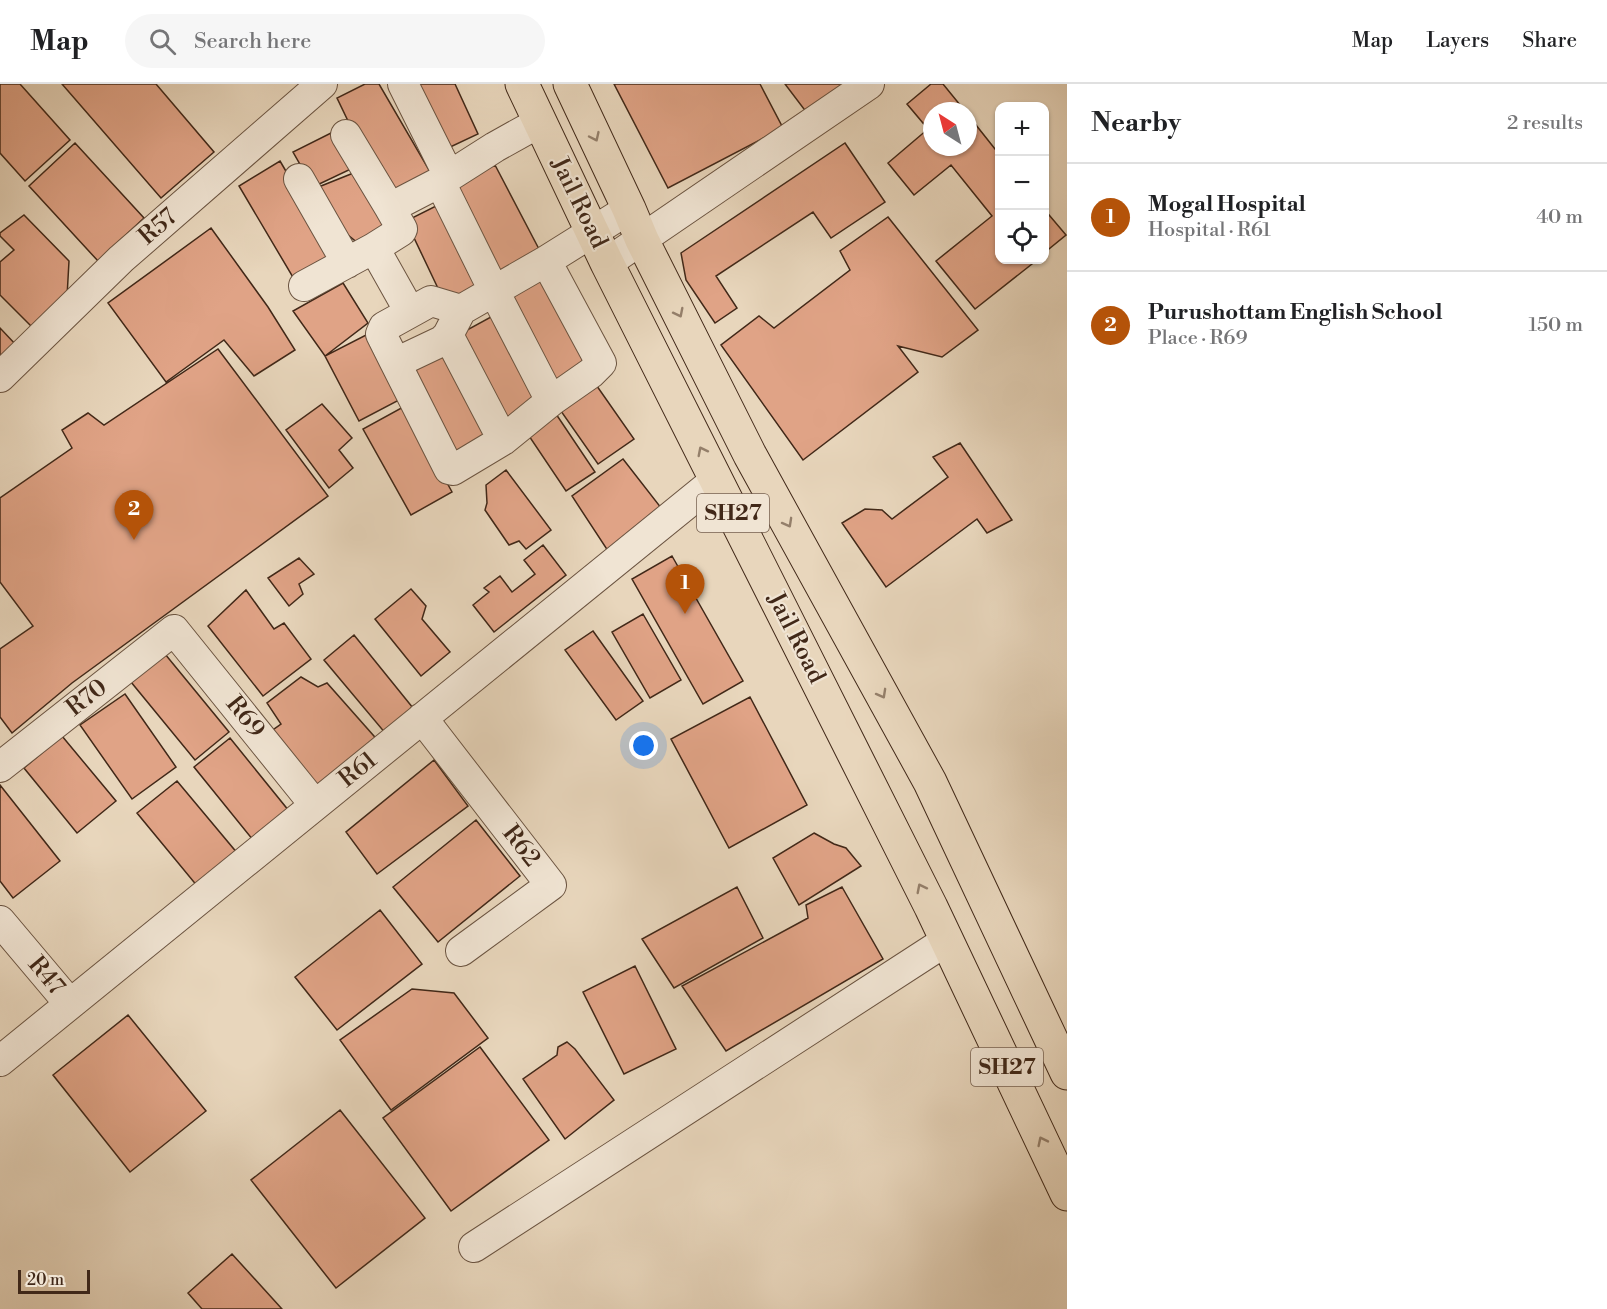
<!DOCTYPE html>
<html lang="en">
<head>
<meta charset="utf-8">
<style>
  body { margin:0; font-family:"Libre Bodoni",serif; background:#f6f6f6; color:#202124 }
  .controls { position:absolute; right:18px; top:18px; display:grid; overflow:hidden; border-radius:12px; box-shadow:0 2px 4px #0004 }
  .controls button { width:54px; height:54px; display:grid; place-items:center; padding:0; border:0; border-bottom:2px solid #e0e0e0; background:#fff; color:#202124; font:30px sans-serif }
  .compass { position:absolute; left:923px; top:18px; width:54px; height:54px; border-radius:50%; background:#fff; box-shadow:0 2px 4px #0004; rotate:324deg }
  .scale { position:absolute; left:18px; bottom:15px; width:72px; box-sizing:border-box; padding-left:6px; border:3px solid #412818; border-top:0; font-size:16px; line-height:21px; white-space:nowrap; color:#412818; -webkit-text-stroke:4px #f0e4d3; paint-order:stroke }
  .you { position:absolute; left:644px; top:662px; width:21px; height:21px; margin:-15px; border:4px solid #fff; border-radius:50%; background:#1a73e8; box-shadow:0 0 0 9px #1a73e833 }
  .badge { display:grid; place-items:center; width:39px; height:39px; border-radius:50%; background:#b45309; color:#fff; font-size:20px; font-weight:700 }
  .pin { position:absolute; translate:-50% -50px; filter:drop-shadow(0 2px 3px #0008) }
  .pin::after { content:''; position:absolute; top:32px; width:21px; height:18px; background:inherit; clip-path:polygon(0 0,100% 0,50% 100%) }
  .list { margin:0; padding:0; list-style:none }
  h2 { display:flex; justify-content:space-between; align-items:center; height:78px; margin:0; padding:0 24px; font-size:26px }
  h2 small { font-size:20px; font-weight:400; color:#757577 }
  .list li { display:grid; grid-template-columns:39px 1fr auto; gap:18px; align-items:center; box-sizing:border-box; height:108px; padding:0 24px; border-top:2px solid #e0e0e0 }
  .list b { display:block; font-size:22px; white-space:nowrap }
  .list p { margin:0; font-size:20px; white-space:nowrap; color:#757577 }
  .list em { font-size:20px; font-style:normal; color:#757577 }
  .icon { flex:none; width:33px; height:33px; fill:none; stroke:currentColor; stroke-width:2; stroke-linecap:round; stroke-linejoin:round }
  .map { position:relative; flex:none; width:1067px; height:1225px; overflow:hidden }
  header { display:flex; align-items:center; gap:36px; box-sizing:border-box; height:84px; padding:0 30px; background:#fff; border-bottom:2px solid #e0e0e0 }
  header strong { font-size:28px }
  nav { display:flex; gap:33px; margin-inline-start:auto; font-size:21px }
  .search { width:420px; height:54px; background:#f6f6f6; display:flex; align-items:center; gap:15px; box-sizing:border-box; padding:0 21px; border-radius:33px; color:#757577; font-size:22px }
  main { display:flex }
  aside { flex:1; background:#fff }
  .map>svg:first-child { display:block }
  .building { fill:#e0a386; stroke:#412818; stroke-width:1.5 }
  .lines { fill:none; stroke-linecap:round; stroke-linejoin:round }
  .minor-casing { stroke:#6b5441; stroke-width:32 }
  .major-casing { stroke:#412818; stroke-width:35 }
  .minor { stroke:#f0e4d3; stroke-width:30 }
  .major { stroke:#e8d6bc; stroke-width:33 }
  .oneway { stroke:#947f6a }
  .labels { text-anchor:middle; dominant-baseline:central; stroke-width:4.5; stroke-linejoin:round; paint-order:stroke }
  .shield { fill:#f0e4d3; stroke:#766050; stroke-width:1.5 }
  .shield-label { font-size:22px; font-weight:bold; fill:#412818 }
  .street-label { font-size:24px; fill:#412818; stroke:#f0e4d3 }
</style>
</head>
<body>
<header>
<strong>Map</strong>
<div class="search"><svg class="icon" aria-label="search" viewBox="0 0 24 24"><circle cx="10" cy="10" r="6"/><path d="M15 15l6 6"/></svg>Search here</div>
<nav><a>Map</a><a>Layers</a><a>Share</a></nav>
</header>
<main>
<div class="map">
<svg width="1067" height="1225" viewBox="0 0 1067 1225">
  <rect width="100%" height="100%" fill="#e8d6bc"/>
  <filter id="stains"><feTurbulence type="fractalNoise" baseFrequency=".00333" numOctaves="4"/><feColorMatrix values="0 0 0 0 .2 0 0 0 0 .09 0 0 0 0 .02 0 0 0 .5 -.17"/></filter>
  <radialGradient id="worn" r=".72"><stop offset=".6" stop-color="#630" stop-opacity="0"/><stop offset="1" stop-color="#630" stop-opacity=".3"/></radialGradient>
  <!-- building -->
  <path class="building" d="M0 0H20L70 56 25 97 0 69Z
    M62 0H156L214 68 161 114Z
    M365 0H379L432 91 388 120 337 14Z
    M410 0H455L478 50 446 65Z
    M614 0H760L783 44 668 104Z
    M785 0H846L807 29Z
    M931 0H943L965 27H932V63H968V31L999 70V176H1037L975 225 936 177 992 132 951 81 914 111 888 79 928 45 907 20Z
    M331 49 353 84 313 103 293 68Z
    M75 59 144 134 98 177 29 102Z
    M845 59 885 118 831 154 813 128 716 192 737 224 715 239 686 196 681 169Z
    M280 77 335 171 294 195 239 102Z
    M495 81 540 167 518 184 493 189 451 101Z
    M361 86 395 134 359 160 325 132 316 104Z
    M442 119 481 198 445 219 406 137Z
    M1044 125 1066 151 1044 169Z
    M24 131 69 177 67 213 33 244 0 211V178L14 166 0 152V149Z
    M888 133 978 246 942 273 898 262 918 288 803 376 721 261 759 232 774 244 850 186 840 167Z
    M211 144 268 223 295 266 254 292 224 256 166 298 108 219Z
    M546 183 595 278 550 303 500 206Z
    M343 199 368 239 325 272 293 227Z
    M500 228 544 319 502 344 456 252Z
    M0 244 17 262 0 279Z
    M368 250 401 315 359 337 325 272Z
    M218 265 328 412 72 599 12 649 0 633V565L33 542 0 498V414L72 364 62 346 88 329 104 341Z
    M447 266 492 354 452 375 408 287Z
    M592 295 634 355 598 380 556 320Z
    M322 320 352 354 339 366 353 384 329 404 286 346Z
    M405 322 452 408 411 431 363 345Z
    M554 327 595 388 566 407 525 346Z
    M960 359 1012 436 987 449 977 435 886 503 842 439 865 425 882 426 892 435 948 393 933 373Z
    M623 375 662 425 608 467 572 412Z
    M506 386 551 446 526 465 519 457 509 461 485 426 487 419 486 401Z
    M543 461 566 491 494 548 473 521 489 508 484 504 500 492 512 508 535 490 524 476Z
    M672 472 743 597 703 620 632 495Z
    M299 474 314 490 299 500 303 510 289 522 268 494Z
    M411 505 426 522 422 535 450 568 421 592 375 535Z
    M246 506 274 545 284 539 311 575 263 612 208 542Z
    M643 530 681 596 650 614 612 548Z
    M593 547 643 617 616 636 565 566Z
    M354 551 413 624 386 650 324 576Z
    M165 570 229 648 195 676 131 598Z
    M301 593 318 603 327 599 381 660 323 710 270 648 281 640 267 619Z
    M125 610 176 683 132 715 80 641Z
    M750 613 807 721 729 764 671 655Z
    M62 652 116 717 77 749 24 684Z
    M230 654 289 727 253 756 194 683Z
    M434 676 468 722 377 790 346 748Z
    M177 697 238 770 198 803 137 729Z
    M0 701 60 777 13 814 0 797Z
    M476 736 520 792 438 858 393 803Z
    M814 749 834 760 846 764 861 782 799 821 773 774Z
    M737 803 763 854 674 904 642 855Z
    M842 803 883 875 726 967 682 902 808 834 806 821Z
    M380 826 422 880 337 946 295 893Z
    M635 882 676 965 624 990 583 908Z
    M412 905 454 909 488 954 391 1026 340 956Z
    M128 931 206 1027 130 1088 53 991Z
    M567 958 575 965 614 1016 565 1055 523 995 557 971 558 963Z
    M480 963 549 1056 451 1127 383 1034Z
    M340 1026 425 1134 336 1204 251 1096Z
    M232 1170 282 1225H202L188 1209Z"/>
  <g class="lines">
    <!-- minor casing -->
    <g class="minor-casing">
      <path id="minor" d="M403 0 449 92
        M346 51 390 124
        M299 95 347 179
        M440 98 494 207 551 317
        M374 164 410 228
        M607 179 869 0
        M304 202 374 164 401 147 402 145 390 124 440 98 495 63 540 38
        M461 226 431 217 384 243 381 250 395 278 404 275 442 257 448 251 461 226 546 177 629 125
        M448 251 503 356
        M395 278 449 385 453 386 503 356 551 317 591 289 601 279 546 177
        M0 293 121 175 322 0
        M422 634 551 801 461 867
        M0 683 174 546 315 721
        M0 837 70 920
        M0 977 716 396
        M474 1163 946 857"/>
    </g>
    <!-- major casing -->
    <g class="major-casing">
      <path id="major" d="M522 0 607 179 931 823 1067 1110
        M570 0 629 125 642 156 750 371 930 698 1067 989"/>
    </g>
    <!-- minor -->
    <use href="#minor" class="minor"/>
    <!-- major -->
    <use href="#major" class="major"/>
  </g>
  <!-- one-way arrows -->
  <defs><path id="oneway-chevron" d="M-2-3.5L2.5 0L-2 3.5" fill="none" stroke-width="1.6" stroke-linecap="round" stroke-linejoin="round" transform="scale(1.5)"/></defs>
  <g class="oneway">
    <use href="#oneway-chevron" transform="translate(595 53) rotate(65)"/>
    <use href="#oneway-chevron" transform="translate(679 229) rotate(63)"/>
    <use href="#oneway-chevron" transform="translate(702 367) rotate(-117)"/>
    <use href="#oneway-chevron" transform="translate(788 439) rotate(61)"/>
    <use href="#oneway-chevron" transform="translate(882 610) rotate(61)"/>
    <use href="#oneway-chevron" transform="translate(921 804) rotate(-117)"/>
    <use href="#oneway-chevron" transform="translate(1042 1057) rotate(-116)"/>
  </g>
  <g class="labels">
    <!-- shield labels -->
    <g class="shield">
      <rect x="697" y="410" width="72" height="38" rx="4.5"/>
      <rect x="971" y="964" width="72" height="38" rx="4.5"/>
    </g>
    <g class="shield-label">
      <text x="733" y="429">SH27</text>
      <text x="1007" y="983">SH27</text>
    </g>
    <!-- street labels -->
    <g class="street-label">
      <text transform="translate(579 119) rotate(64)">Jail Road</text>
      <text transform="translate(158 143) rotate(-41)">R57</text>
      <text transform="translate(796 554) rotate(63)">Jail Road</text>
      <text transform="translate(87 614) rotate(-38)">R70</text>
      <text transform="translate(245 633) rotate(51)">R69</text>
      <text transform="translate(358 686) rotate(-39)">R61</text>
      <text transform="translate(521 762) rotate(52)">R62</text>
      <text transform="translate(46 892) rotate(50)">R47</text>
    </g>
  </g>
  <rect width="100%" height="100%" filter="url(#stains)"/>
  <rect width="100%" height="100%" fill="url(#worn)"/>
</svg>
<div class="controls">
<button>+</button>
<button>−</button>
<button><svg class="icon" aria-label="locate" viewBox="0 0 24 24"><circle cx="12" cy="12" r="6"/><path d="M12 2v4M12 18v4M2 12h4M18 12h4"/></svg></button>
</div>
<svg class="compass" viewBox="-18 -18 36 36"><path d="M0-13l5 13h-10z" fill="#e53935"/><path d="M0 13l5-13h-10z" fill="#757577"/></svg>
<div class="scale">20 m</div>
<div class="you"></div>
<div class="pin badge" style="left:685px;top:530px">1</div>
<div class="pin badge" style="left:134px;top:456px">2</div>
</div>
<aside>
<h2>Nearby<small>2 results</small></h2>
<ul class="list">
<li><span class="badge">1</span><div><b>Mogal Hospital</b><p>Hospital · R61</p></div><em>40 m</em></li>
<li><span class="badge">2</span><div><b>Purushottam English School</b><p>Place · R69</p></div><em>150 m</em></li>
</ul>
</aside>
</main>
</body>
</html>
